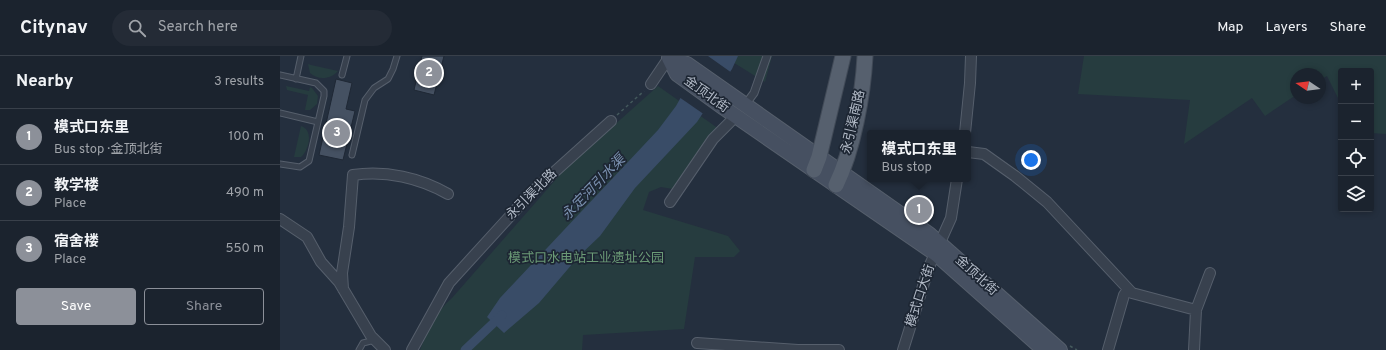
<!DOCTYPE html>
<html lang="en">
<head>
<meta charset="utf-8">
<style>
  body { margin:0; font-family:Overpass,"Noto Sans SC",sans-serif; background:#242b36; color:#f1f3f6 }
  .controls { position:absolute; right:12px; top:12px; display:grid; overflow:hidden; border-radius:4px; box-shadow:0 2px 6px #0003 }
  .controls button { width:36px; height:36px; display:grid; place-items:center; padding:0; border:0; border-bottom:1px solid #39404a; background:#1b232e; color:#f1f3f6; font:20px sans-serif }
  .compass { position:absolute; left:1010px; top:12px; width:36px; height:36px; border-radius:50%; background:#1b232e; box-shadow:0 2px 6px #0003; rotate:283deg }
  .you { position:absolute; left:751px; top:104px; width:14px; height:14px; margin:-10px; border:3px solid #fff; border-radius:50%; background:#1a73e8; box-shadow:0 0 0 6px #1a73e833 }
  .badge { display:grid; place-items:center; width:26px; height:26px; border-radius:50%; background:#8c9099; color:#fff; font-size:13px; font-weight:700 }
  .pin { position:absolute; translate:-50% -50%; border:2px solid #fff; box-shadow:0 1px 4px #0006 }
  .popup { position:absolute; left:587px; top:74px; width:104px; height:52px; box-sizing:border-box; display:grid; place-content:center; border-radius:4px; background:#1b232e; filter:drop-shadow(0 1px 3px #0005); font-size:13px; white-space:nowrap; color:#a0a4aa }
  .popup b { font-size:15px; color:#f1f3f6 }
  .popup::after { content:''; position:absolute; left:50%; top:100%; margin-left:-8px; border:8px solid transparent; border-top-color:#1b232e }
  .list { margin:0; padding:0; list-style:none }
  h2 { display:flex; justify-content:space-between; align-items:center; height:52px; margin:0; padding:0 16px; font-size:17px }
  h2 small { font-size:13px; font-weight:400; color:#a0a4aa }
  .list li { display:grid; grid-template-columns:26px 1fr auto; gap:12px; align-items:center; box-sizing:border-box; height:56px; padding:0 16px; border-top:1px solid #39404a }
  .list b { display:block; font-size:15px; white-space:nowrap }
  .list p { margin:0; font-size:13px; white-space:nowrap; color:#a0a4aa }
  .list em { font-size:13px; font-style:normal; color:#a0a4aa }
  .actions { display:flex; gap:8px; padding:12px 16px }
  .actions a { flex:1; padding:9px 0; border:1px solid #8c9099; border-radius:4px; text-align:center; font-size:14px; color:#8c9099 }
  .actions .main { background:#8c9099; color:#fff }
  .icon { flex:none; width:22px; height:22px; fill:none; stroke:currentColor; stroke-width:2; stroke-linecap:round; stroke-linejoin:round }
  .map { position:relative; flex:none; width:1106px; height:294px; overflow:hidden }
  header { display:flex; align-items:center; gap:24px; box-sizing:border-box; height:56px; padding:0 20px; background:#1b232e; border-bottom:1px solid #39404a }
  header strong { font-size:19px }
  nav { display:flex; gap:22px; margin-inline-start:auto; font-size:14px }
  .search { width:280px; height:36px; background:#242b36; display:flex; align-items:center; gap:10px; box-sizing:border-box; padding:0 14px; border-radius:22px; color:#a0a4aa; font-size:15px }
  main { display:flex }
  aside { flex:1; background:#1b232e }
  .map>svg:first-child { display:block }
  .green { fill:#263c3f }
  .water { fill:#394c67 }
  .pier { fill:#242f3e }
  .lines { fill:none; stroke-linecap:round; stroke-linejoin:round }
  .canal { stroke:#394c67; stroke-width:9 }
  .building { fill:#455162; stroke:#1f2835 }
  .service-casing { stroke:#565f6c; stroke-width:7 }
  .pedestrian-casing { stroke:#565f6c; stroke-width:9 }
  .minor-casing { stroke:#565f6c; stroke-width:12 }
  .secondary-casing { stroke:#565f6c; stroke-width:16 }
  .primary-casing { stroke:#414a57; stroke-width:17 }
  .path { stroke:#44595c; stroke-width:1.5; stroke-dasharray:3 3; stroke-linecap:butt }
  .service { stroke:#38414e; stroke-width:5 }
  .pedestrian { stroke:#38414e; stroke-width:7 }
  .minor { stroke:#38414e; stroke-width:10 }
  .secondary { stroke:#465061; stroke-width:14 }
  .primary { stroke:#56606e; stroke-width:15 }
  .labels { text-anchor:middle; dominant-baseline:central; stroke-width:3.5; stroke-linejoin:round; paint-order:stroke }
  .street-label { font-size:13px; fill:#b4bcc9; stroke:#1d2633 }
  .park-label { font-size:13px; fill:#6b9a76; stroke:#1d2633 }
  .water-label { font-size:14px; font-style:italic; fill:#7c92b1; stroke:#1d2633 }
</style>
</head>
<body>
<header>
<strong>Citynav</strong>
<div class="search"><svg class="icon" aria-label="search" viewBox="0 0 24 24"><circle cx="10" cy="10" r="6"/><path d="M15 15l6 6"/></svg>Search here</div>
<nav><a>Map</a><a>Layers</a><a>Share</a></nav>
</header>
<main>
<aside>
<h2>Nearby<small>3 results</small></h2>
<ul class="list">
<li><span class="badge">1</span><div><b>模式口东里</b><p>Bus stop · 金顶北街</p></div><em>100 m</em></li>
<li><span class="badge">2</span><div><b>教学楼</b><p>Place</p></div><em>490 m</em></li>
<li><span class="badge">3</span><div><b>宿舍楼</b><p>Place</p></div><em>550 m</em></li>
</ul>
<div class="actions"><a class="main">Save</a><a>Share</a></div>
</aside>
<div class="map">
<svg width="1106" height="294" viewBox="0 0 1106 294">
  <rect width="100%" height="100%" fill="#242f3e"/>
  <!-- green -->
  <path class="green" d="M443 0H492L485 26Z
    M804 0H1106V78L1091 77V15H1061V48L1047 20 1040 24V18H1016V39L985 60 972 42 904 88 910 44 798 38Z
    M28 8 31 9 58 15C51 23 39 25 30 17Z
    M6 30 29 35 30 31 32 32 38 40 37 48 30 54H25L28 39 7 34Z
    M378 30 439 73 393 133 381 131 369 136 363 154 448 180 460 195 454 201H415L404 273 303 279 302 294H140C147 276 157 254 172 242L285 113Z
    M21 70C34 74 29 94 21 101H14Z"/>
  <!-- water -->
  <path class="water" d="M424 0H458L452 13 417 66 355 132 320 180 299 200 259 247 224 277 207 261 220 242 378 74 396 50Z"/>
  <!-- pier -->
  <path class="pier" d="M422 0H428L452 17 425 59 399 41Z"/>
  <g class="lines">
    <!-- canal -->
    <path class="canal" d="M185 294 222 259"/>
  </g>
  <!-- building -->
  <path class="building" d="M142 0H164L154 39 134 34Z
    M56 23 72 27 66 53 75 55 63 104 39 99Z"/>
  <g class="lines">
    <!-- service casing -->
    <g class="service-casing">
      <path id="service" d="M0 19 36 27 44 35V40L29 105 20 111 0 108
        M62 19 67 0
        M16 23 21 0
        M0 57 38 66
        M72 99 85 44 94 32 108 23 113 13 117 0
        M79 294 83 287 95 284"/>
    </g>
    <!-- pedestrian casing -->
    <g class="pedestrian-casing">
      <path id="pedestrian" d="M465 49 474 37 487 0"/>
    </g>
    <!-- minor casing -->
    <g class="minor-casing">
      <path id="minor" d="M371 28 390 0
        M685 77 690 27 691 0
        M688 96 704 98 735 120 767 146 852 237 916 254 930 217
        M390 146 433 83 456 60
        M0 163 27 181 41 206 59 226 91 280 105 294
        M63 233 62 217 69 171 73 119C106 114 140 122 168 138
        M417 287 518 294H559
        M132 294 169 227 251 137 331 65
        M623 294 649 211 671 162 677 123
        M828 294 844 239 848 233
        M914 294 916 254"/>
    </g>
    <!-- secondary casing -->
    <g class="secondary-casing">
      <path id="secondary" d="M389 2 407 8 649 178 780 294
        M389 2 397 18 444 52 656 198 764 294"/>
    </g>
    <!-- primary casing -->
    <g class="primary-casing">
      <path id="primary" d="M534 114 539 101 563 0
        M556 129C573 94 583 39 585 0"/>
    </g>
    <!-- path -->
    <path class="path" d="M337 59 364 35
      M790 290 797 294"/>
    <!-- service -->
    <use href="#service" class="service"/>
    <!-- pedestrian -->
    <use href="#pedestrian" class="pedestrian"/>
    <!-- minor -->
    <use href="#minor" class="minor"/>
    <!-- secondary -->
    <use href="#secondary" class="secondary"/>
    <!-- primary -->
    <use href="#primary" class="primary"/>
  </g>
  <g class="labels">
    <!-- street labels -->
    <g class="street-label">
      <text transform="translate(426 39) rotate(36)">金顶北街</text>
      <text transform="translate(574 66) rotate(-77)">永引渠南路</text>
      <text transform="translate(252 139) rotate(-45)">永引渠北路</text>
      <text transform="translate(696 220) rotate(42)">金顶北街</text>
      <text transform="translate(641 240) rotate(-72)">模式口大街</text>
    </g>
    <!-- park labels -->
    <g class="park-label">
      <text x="306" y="203">模式口水电站工业遗址公园</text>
    </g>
    <!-- water labels -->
    <g class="water-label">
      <text transform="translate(314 132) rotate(-46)">永定河引水渠</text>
    </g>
  </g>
</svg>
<div class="controls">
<button>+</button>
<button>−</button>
<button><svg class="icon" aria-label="locate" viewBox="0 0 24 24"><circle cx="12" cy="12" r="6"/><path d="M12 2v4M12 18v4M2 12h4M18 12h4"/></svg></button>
<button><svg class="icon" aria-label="layers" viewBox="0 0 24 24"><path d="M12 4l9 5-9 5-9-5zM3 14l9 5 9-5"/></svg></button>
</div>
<svg class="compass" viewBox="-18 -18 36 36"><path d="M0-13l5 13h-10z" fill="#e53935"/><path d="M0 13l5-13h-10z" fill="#a0a4aa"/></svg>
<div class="you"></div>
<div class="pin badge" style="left:639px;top:154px">1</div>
<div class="popup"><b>模式口东里</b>Bus stop</div>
<div class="pin badge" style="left:149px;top:17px">2</div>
<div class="pin badge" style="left:57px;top:77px">3</div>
</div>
</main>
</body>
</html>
